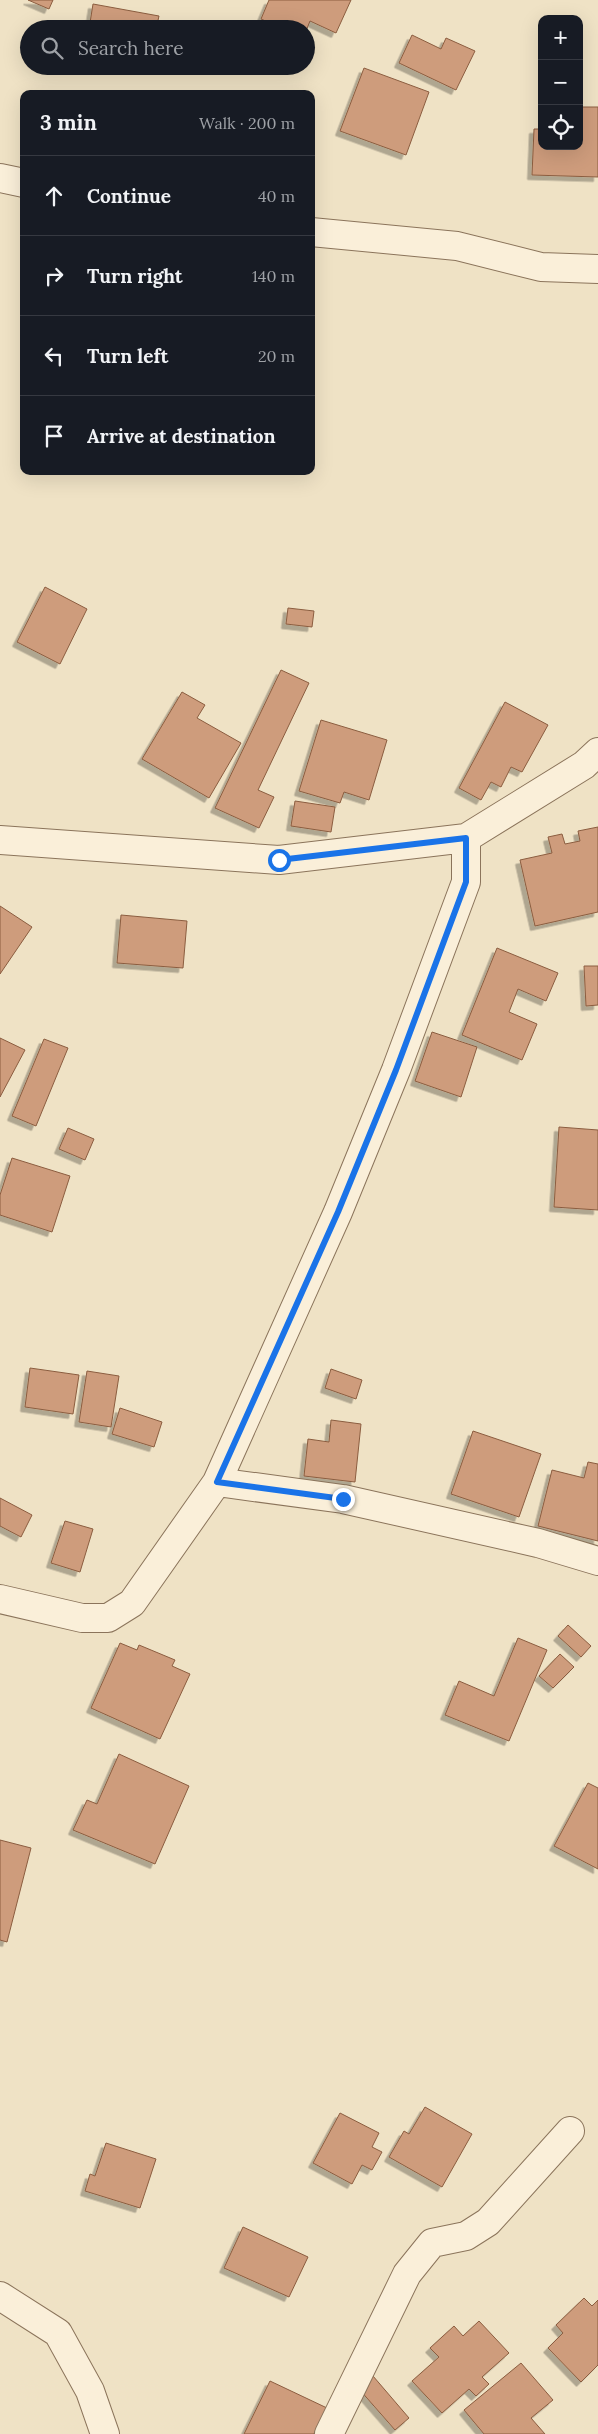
<!DOCTYPE html>
<html lang="en">
<head>
<meta charset="utf-8">
<style>
  body { margin:0; font-family:Lora,serif; background:#242831; color:#f1f3f6 }
  .controls { position:absolute; right:15px; top:15px; display:grid; overflow:hidden; border-radius:10px; box-shadow:0 5px 20px #0002 }
  .controls button { width:45px; height:45px; display:grid; place-items:center; padding:0; border:0; border-bottom:1px solid #363941; background:#171b24; color:#f1f3f6; font:25px sans-serif }
  .stop { position:absolute; width:15px; height:15px; margin:-11px; border:4px solid #1a73e8; border-radius:50%; background:#fff }
  .stop.end { background:#1a73e8; border-color:#fff; box-shadow:0 1px 5px #0008 }
  .list { margin:0; padding:0; list-style:none }
  h2 { display:flex; justify-content:space-between; align-items:center; height:65px; margin:0; padding:0 20px; font-size:21px }
  h2 small { font-size:16px; font-weight:400; color:#9ea1a6 }
  .list li { display:grid; grid-template-columns:32px 1fr auto; gap:15px; align-items:center; box-sizing:border-box; height:80px; padding:0 20px; border-top:1px solid #363941 }
  .list b { display:block; font-size:19px; white-space:nowrap }
  .list em { font-size:16px; font-style:normal; color:#9ea1a6 }
  .icon { flex:none; width:28px; height:28px; fill:none; stroke:currentColor; stroke-width:2; stroke-linecap:round; stroke-linejoin:round }
  .map { position:relative; flex:none; width:598px; height:2434px; overflow:hidden }
  .search { position:absolute; background:#171b24; box-shadow:0 5px 20px #0002; left:20px; top:20px; width:295px; height:55px; display:flex; align-items:center; gap:12px; box-sizing:border-box; padding:0 18px; border-radius:28px; color:#9ea1a6; font-size:19px }
  .panel { position:absolute; background:#171b24; box-shadow:0 5px 20px #0002; left:20px; top:90px; width:295px; height:385px; border-radius:10px }
  .map>svg:first-child { display:block }
  .building { fill:#ce9c7b; stroke:#8b5d40; filter:url(#shadow) }
  .lines { fill:none; stroke-linecap:round; stroke-linejoin:round }
  .minor-casing { stroke:#8b745b; stroke-width:30 }
  .minor { stroke:#faefd9; stroke-width:28 }
  .route { stroke:#1a73e8; stroke-width:6 }
</style>
</head>
<body>
<div class="map">
<svg width="598" height="2434" viewBox="0 0 598 2434">
  <defs>
    <filter id="shadow"><feDropShadow dx="-4.5" dy="4.5" stdDeviation="0" flood-color="#0004"/></filter>
  </defs>
  <rect width="100%" height="100%" fill="#efe2c5"/>
  <!-- building -->
  <path class="building" d="M28 0H53L49 9Z
    M269 0H351L336 33 310 21 306 31V29H284L261 19Z
    M93 4 159 16 156 29H89Z
    M412 35 441 49 446 38 475 51 456 90 399 63Z
    M364 68 429 92 406 155 340 131Z
    M579 107H598V177L532 175 534 129H542V146H579Z
    M45 587 87 609 60 664 17 642Z
    M288 608 314 611 312 627 286 624Z
    M281 670 309 683 258 790 274 797 259 828 215 808Z
    M182 692 205 705 197 718 241 743 209 798 142 759Z
    M505 702 548 725 522 772 511 767 501 787 491 782 481 800 459 788Z
    M321 720 387 740 369 800 344 792 340 803 299 791Z
    M295 801 335 807 331 832 291 826Z
    M598 827V912L535 926 520 860 552 853 548 837 562 834 565 844 580 841 578 831Z
    M0 906 32 927 0 974Z
    M121 915 187 921 183 968 117 963Z
    M497 948 558 973 546 1001 518 989 509 1012 537 1024 522 1060 462 1035Z
    M584 966H598V1005L586 1006Z
    M432 1032 477 1047 461 1097 415 1081Z
    M0 1038 25 1050 0 1097Z
    M44 1039 68 1048 36 1126 12 1116Z
    M559 1127 598 1130V1210L554 1207Z
    M68 1128 94 1139 85 1160 59 1149Z
    M12 1158 70 1176 52 1232 0 1215V1195Z
    M30 1368 79 1375 73 1414 25 1407Z
    M331 1369 362 1380 356 1399 325 1388Z
    M87 1371 119 1376 111 1427 79 1422Z
    M120 1408 162 1422 154 1447 112 1434Z
    M331 1420 361 1424 355 1482 304 1476 308 1439 329 1442Z
    M473 1431 541 1454 519 1517 451 1494Z
    M588 1462 598 1464V1541L538 1526 552 1470 584 1478Z
    M0 1498 32 1515 21 1537 0 1526Z
    M65 1521 93 1529 80 1572 51 1563Z
    M568 1625 591 1646 581 1657 558 1636Z
    M518 1638 547 1650 509 1741 445 1715 459 1681 494 1696Z
    M120 1643 137 1650 139 1645 175 1660 172 1666 190 1674 160 1739 91 1708Z
    M560 1654 574 1667 553 1688 539 1676Z
    M119 1754 189 1786 155 1864 73 1830 87 1800 97 1804Z
    M588 1783 598 1788V1869L554 1846Z
    M0 1840 31 1848 7 1942 0 1940Z
    M425 2107 472 2134 442 2187 389 2157 404 2131 409 2134Z
    M340 2113 379 2133 372 2147 382 2152 372 2170 362 2165 352 2184 313 2163Z
    M106 2143 156 2159 140 2208 85 2191 90 2174 95 2176Z
    M243 2227 308 2257 289 2297 224 2268Z
    M584 2298 592 2306 598 2300V2365L581 2382 548 2348 563 2333 556 2325Z
    M479 2321 509 2353 482 2377 489 2384 476 2396 469 2389 442 2413 412 2381 439 2357 430 2348 454 2326 463 2336Z
    M521 2363 553 2400 531 2418 545 2434H484L464 2410Z
    M373 2376 409 2418 395 2430 359 2389Z
    M270 2381 327 2408 314 2434H244Z"/>
  <g class="lines">
    <!-- minor casing -->
    <g class="minor-casing">
      <path id="minor" d="M0 178 24 183
        M311 232 457 246 541 267 598 269
        M0 840 279 860 466 838 584 765 598 752
        M217 1482 343 1499 538 1543 598 1561
        M0 1599 82 1618H108L132 1603 217 1482 338 1212 396 1070 466 882V838
        M0 2296 58 2333 90 2391 105 2434
        M329 2434 407 2274 432 2243 466 2236 488 2222 570 2131"/>
    </g>
    <!-- minor -->
    <use href="#minor" class="minor"/>
  </g>
  <g class="lines">
    <!-- route -->
    <path class="route" d="M279 860 466 838V882L396 1070 338 1212 217 1482 343 1499"/>
  </g>
</svg>
<div class="controls">
<button>+</button>
<button>−</button>
<button><svg class="icon" aria-label="locate" viewBox="0 0 24 24"><circle cx="12" cy="12" r="6"/><path d="M12 2v4M12 18v4M2 12h4M18 12h4"/></svg></button>
</div>
<div class="stop" style="left:279px;top:860px"></div>
<div class="stop end" style="left:343px;top:1499px"></div>
<div class="search"><svg class="icon" aria-label="search" viewBox="0 0 24 24"><circle cx="10" cy="10" r="6"/><path d="M15 15l6 6"/></svg>Search here</div>
<section class="panel">
<h2>3 min<small>Walk · 200 m</small></h2>
<ul class="list">
<li><svg class="icon" aria-label="ahead" viewBox="0 0 24 24"><path d="M12 20V5M6 11l6-6 6 6"/></svg><div><b>Continue</b></div><em>40 m</em></li>
<li><svg class="icon" aria-label="right" viewBox="0 0 24 24"><path d="M7 20v-9h11M14 6l5 5-5 5"/></svg><div><b>Turn right</b></div><em>140 m</em></li>
<li><svg class="icon" aria-label="left" viewBox="0 0 24 24"><path d="M17 20v-9H6M10 6l-5 5 5 5"/></svg><div><b>Turn left</b></div><em>20 m</em></li>
<li><svg class="icon" aria-label="arrive" viewBox="0 0 24 24"><path d="M6 21V4h12l-3 4 3 4H6"/></svg><div><b>Arrive at destination</b></div></li>
</ul>
</section>
</div>
</body>
</html>
